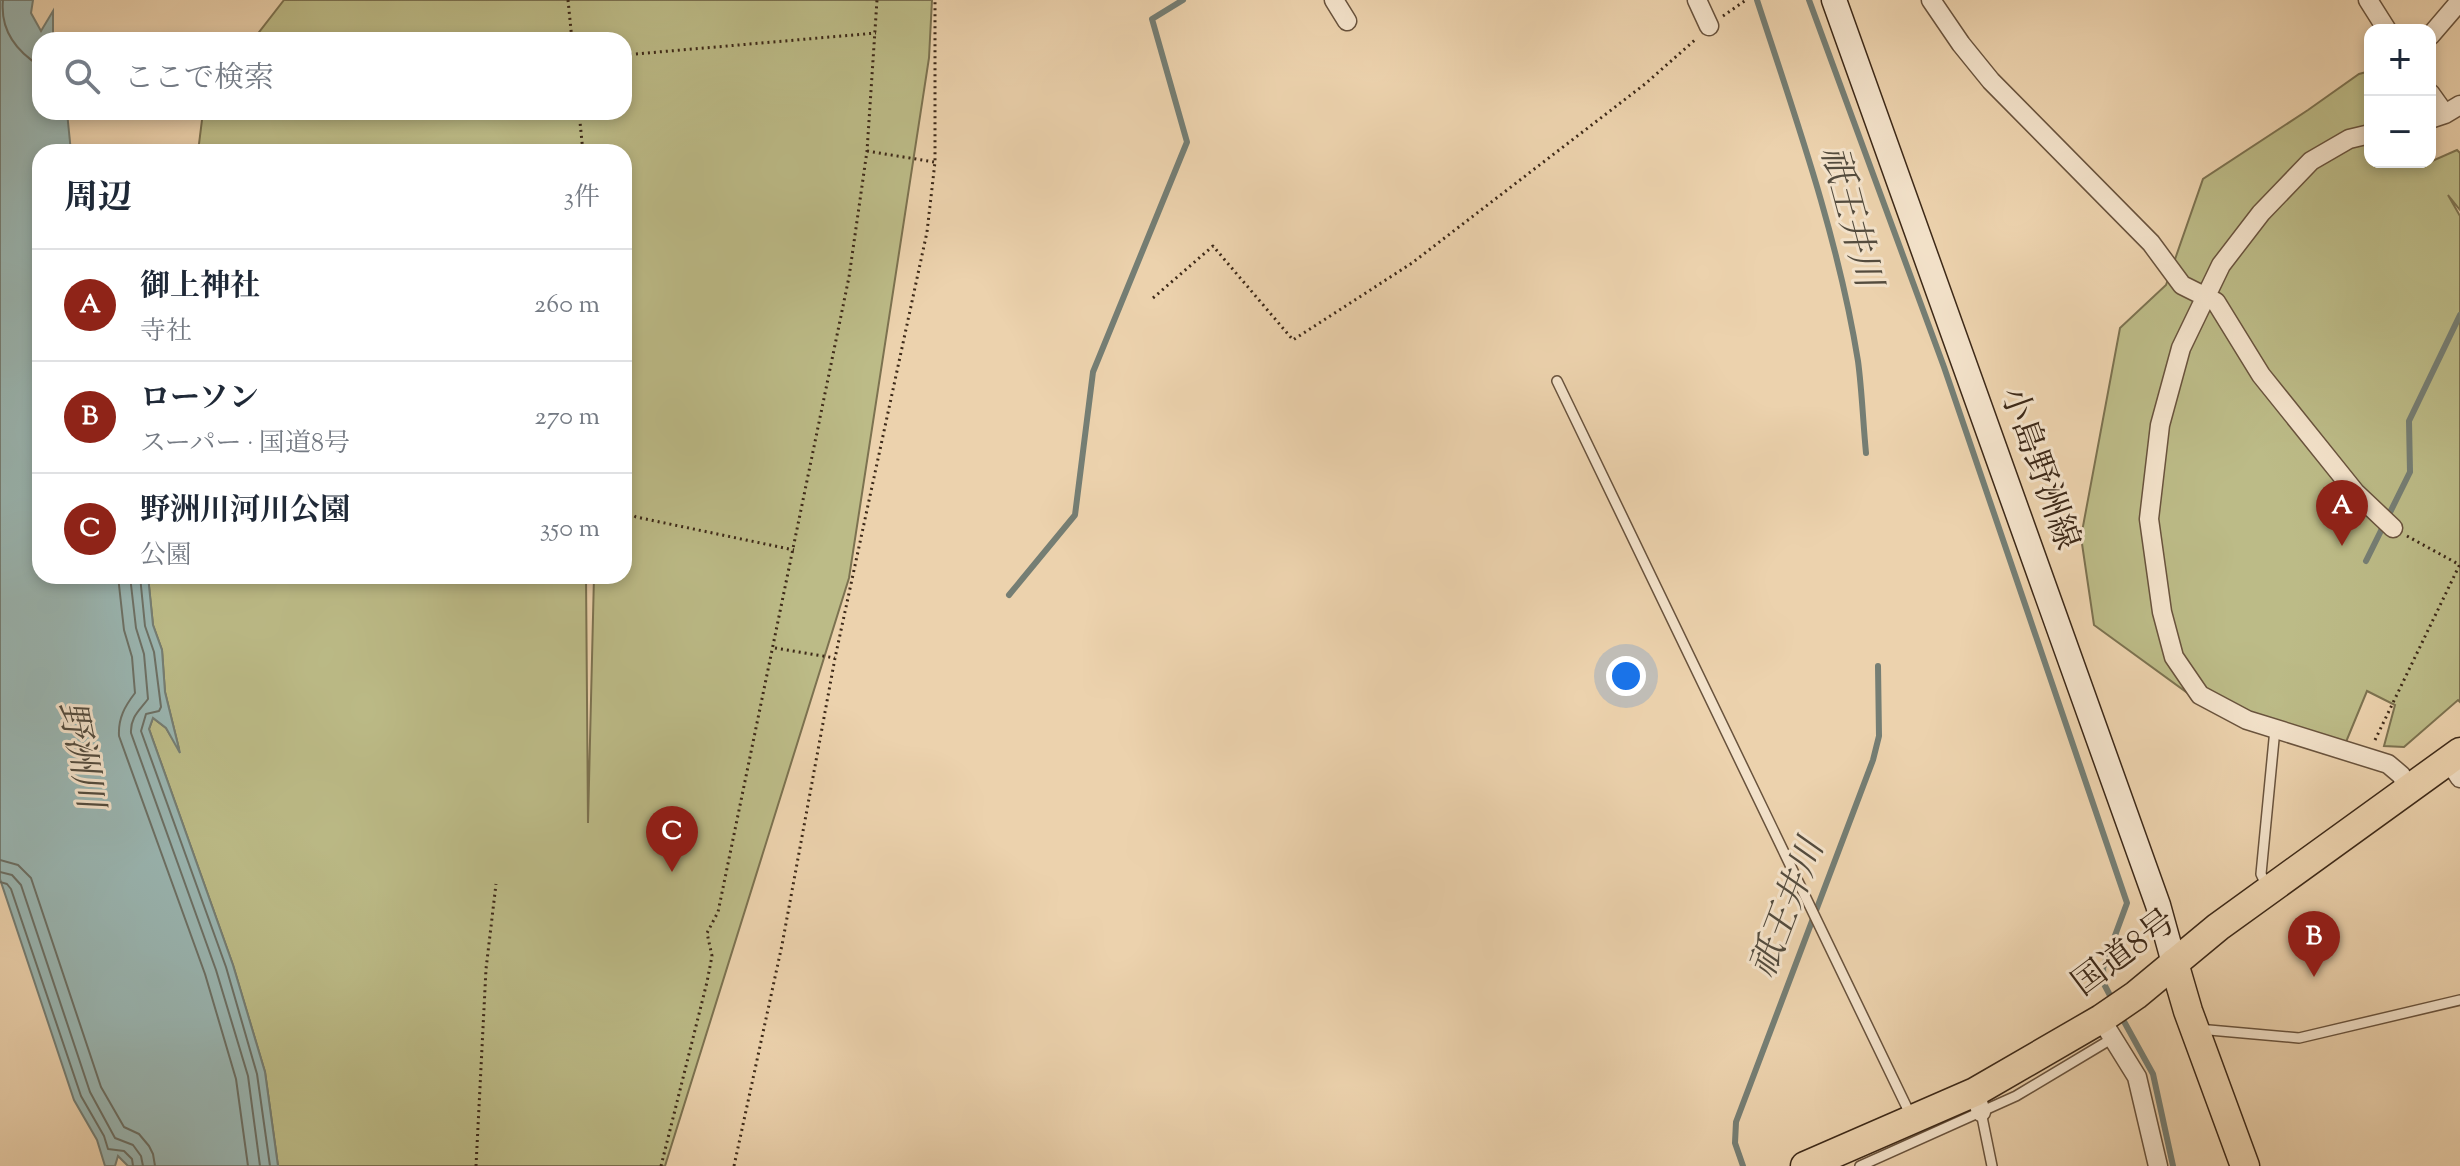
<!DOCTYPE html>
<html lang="ja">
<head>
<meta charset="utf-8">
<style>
  body { margin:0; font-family:"Sorts Mill Goudy","Noto Serif JP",serif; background:#f2f2f3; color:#1f2937 }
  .controls { position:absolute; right:24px; top:24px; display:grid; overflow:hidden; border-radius:16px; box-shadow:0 4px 12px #0003 }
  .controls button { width:72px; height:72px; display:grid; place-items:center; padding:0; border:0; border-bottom:2px solid #e0e1e3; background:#fff; color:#1f2937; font:40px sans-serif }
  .you { position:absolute; left:1626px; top:676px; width:28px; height:28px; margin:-20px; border:6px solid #fff; border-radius:50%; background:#1a73e8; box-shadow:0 0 0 12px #1a73e833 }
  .badge { display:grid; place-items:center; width:52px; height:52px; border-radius:50%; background:#8f2418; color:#fff; font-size:26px; font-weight:700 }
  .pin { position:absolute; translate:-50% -66px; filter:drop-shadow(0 2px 4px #0008) }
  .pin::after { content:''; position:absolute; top:42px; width:28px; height:24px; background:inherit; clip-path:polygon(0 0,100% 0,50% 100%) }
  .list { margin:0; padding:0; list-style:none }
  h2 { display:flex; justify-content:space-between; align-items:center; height:104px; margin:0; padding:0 32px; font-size:34px }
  h2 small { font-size:26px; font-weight:400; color:#747a83 }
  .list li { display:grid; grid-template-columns:52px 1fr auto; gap:24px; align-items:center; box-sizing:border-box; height:112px; padding:0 32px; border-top:2px solid #e0e1e3 }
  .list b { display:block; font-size:30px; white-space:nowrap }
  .list p { margin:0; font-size:26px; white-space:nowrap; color:#747a83 }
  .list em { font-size:26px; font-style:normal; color:#747a83 }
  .icon { flex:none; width:44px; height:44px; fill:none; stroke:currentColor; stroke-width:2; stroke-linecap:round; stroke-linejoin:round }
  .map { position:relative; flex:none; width:2460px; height:1166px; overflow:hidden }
  .search { position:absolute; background:#fff; box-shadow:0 4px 12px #0003; left:32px; top:32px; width:600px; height:88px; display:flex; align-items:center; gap:20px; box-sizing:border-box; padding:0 28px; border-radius:24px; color:#747a83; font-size:30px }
  .panel { position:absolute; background:#fff; box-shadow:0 4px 12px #0003; left:32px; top:144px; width:600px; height:440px; border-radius:24px }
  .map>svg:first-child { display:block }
  .green { fill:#bcbb87; stroke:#7c7250; stroke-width:2 }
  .water { fill:#9ab6b2; stroke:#757e74; stroke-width:2 }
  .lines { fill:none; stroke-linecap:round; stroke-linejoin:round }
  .shore { stroke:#6c7065; stroke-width:2 }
  .stream { stroke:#757e74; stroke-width:6 }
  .service-casing { stroke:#69533d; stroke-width:12 }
  .minor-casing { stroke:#69533d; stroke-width:21 }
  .secondary-casing { stroke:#3d2918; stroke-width:27 }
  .primary-casing { stroke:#3d2918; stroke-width:31 }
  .trunk-casing { stroke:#3d2918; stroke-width:31 }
  .path { stroke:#3d2918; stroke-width:3; stroke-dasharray:2 4; stroke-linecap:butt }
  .service { stroke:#f3e2ca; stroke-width:9 }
  .minor { stroke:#f3e2ca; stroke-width:18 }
  .secondary { stroke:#f3e2ca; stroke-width:24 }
  .primary { stroke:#ecd2ad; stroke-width:28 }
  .trunk { stroke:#ecd2ad; stroke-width:28 }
  .labels { text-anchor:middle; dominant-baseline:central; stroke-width:6; stroke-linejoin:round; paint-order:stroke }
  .street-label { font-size:34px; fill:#3d2918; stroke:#f3e2ca }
  .water-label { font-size:36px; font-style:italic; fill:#544c3e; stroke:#f3e2ca }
</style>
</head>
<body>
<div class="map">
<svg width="2460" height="1166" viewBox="0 0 2460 1166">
  <rect width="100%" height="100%" fill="#ecd2ad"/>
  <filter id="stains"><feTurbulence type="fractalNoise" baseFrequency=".0025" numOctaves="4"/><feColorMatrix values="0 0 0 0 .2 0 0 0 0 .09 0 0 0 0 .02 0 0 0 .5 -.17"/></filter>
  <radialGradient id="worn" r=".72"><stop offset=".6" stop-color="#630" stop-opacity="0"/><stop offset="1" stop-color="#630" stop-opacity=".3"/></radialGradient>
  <!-- green -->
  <path class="green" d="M284 0H932L929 58 849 578 665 1166H278L265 1072 233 965 149 729 153 718 166 728 179 749 165 692 162 650 153 625 148 576H586L588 823 594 576H624V152H198L203 112H624V40H253Z
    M2370 71V162H2430L2457 150 2460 153V210L2448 195 2460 216V702L2458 700 2404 747 2384 746 2395 705 2367 691 2346 742 2189 694 2094 625 2081 537 2120 328 2166 285 2203 179 2308 110 2359 74Z"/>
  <!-- water -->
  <path class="water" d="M0 0H33L31 13 41 31 53 11V40H40V112H67L71 152H40V576H148L153 625 162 650 165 692 180 753 166 728 153 718 149 729 233 965 265 1072 278 1166H128L118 1156 115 1166H105L97 1140 74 1100 0 879Z"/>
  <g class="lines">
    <!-- shore -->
    <path class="shore" d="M3 0C0 30 16 51 40 66
      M118 576 124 630 132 657 135 693C125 706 118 718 119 736L205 974 236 1079 248 1166
      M130 576 136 628 144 654 148 699C140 710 130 717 131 733L216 970 248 1076 260 1166
      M140 576 145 626 154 652 161 707 159 711 146 714 141 731 226 967 257 1074 270 1166
      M0 860 18 865 31 878 101 1087 124 1127 139 1134 149 1146 153 1154 155 1166
      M0 872 12 875 21 885 90 1092 115 1138 133 1145 141 1156 143 1166
      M0 882 7 884 11 889 81 1096 104 1136 108 1149 124 1151 132 1159 133 1166"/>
    <!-- stream -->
    <path class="stream" d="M1757 0C1796 119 1838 237 1858 361 1862 391 1863 422 1866 453
      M1809 0 1944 367 2127 903 2103 968 2104 984 2114 1003
      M2366 561 2410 472 2409 421 2460 315
      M1009 595 1075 515 1093 372 1187 142 1152 19 1183 0
      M2121 1016 2153 1074 2173 1166
      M1743 1166 1735 1143 1736 1122 1873 760 1879 736 1878 666"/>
    <!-- service casing -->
    <g class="service-casing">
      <path id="service" d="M1557 381 1912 1118
        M2267 887 2261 874 2275 729
        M2198 1029 2299 1038 2460 1000
        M1981 1112 1992 1166
        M1860 1166 2016 1096 2113 1038"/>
    </g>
    <!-- minor casing -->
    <g class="minor-casing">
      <path id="minor" d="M1334 0 1347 21
        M1697 0 1709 26
        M1931 0 1961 44 1991 81 2151 243 2182 285 2216 302 2261 375 2355 492 2393 528
        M2368 0 2387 30
        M2430 36 2460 1
        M2430 93 2445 114
        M2430 119 2445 114 2460 105
        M2370 134 2349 139 2311 161 2261 213 2221 265 2181 348 2160 425 2149 519 2162 612 2174 657 2200 695 2247 720 2388 764 2401 775 2409 789
        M2448 760 2460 778
        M2101 1019 2137 1077 2158 1166
        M1975 1092 1981 1112"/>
    </g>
    <!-- secondary casing -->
    <g class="secondary-casing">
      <path id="secondary" d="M1834 0 2158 905 2174 963"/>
    </g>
    <!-- primary casing -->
    <g class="primary-casing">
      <path id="primary" d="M2174 963 2188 1011 2245 1166"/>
    </g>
    <!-- trunk casing -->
    <g class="trunk-casing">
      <path id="trunk" d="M1805 1166 1975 1092 2101 1019 2136 995 2218 927 2460 752"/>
    </g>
    <!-- path -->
    <path class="path" d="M568 0 572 40
      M1723 16 1746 0
      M624 55 876 33
      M579 112 583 152
      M867 151 934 162
      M1153 298 1213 246 1293 340 1412 263 1645 84 1696 39
      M624 510 636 517 794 550
      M2407 536 2460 565
      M775 648 835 658
      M2375 740 2460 564
      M476 1166 486 969 496 884
      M661 1166 707 982 712 956 707 933 718 912 849 277 867 151 877 0
      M734 1166 782 945 835 658 927 232 935 162V0"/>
    <!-- service -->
    <use href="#service" class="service"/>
    <!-- minor -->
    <use href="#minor" class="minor"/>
    <!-- secondary -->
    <use href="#secondary" class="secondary"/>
    <!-- primary -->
    <use href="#primary" class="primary"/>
    <!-- trunk -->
    <use href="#trunk" class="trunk"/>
  </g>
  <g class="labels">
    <!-- street labels -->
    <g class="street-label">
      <text transform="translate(2038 469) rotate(70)">小島野洲線</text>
      <text transform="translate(2125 954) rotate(-37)">国道8号</text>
    </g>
    <!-- water labels -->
    <g class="water-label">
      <text transform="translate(1849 217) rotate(75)">祇王井川</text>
      <text transform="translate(79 755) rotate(79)">野洲川</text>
      <text transform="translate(1789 909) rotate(-69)">祇王井川</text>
    </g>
  </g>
  <rect width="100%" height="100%" filter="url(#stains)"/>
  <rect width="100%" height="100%" fill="url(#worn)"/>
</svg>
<div class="controls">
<button>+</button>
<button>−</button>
</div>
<div class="you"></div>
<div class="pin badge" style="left:2342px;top:546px">A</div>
<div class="pin badge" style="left:2314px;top:977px">B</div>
<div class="pin badge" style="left:672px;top:872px">C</div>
<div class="search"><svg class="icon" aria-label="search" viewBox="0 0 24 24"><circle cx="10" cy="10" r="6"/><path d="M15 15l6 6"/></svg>ここで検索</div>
<section class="panel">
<h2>周辺<small>3件</small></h2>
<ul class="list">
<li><span class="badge">A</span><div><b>御上神社</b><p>寺社</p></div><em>260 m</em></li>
<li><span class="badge">B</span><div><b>ローソン</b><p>スーパー · 国道8号</p></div><em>270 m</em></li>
<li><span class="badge">C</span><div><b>野洲川河川公園</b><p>公園</p></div><em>350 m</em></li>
</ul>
</section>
</div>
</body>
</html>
